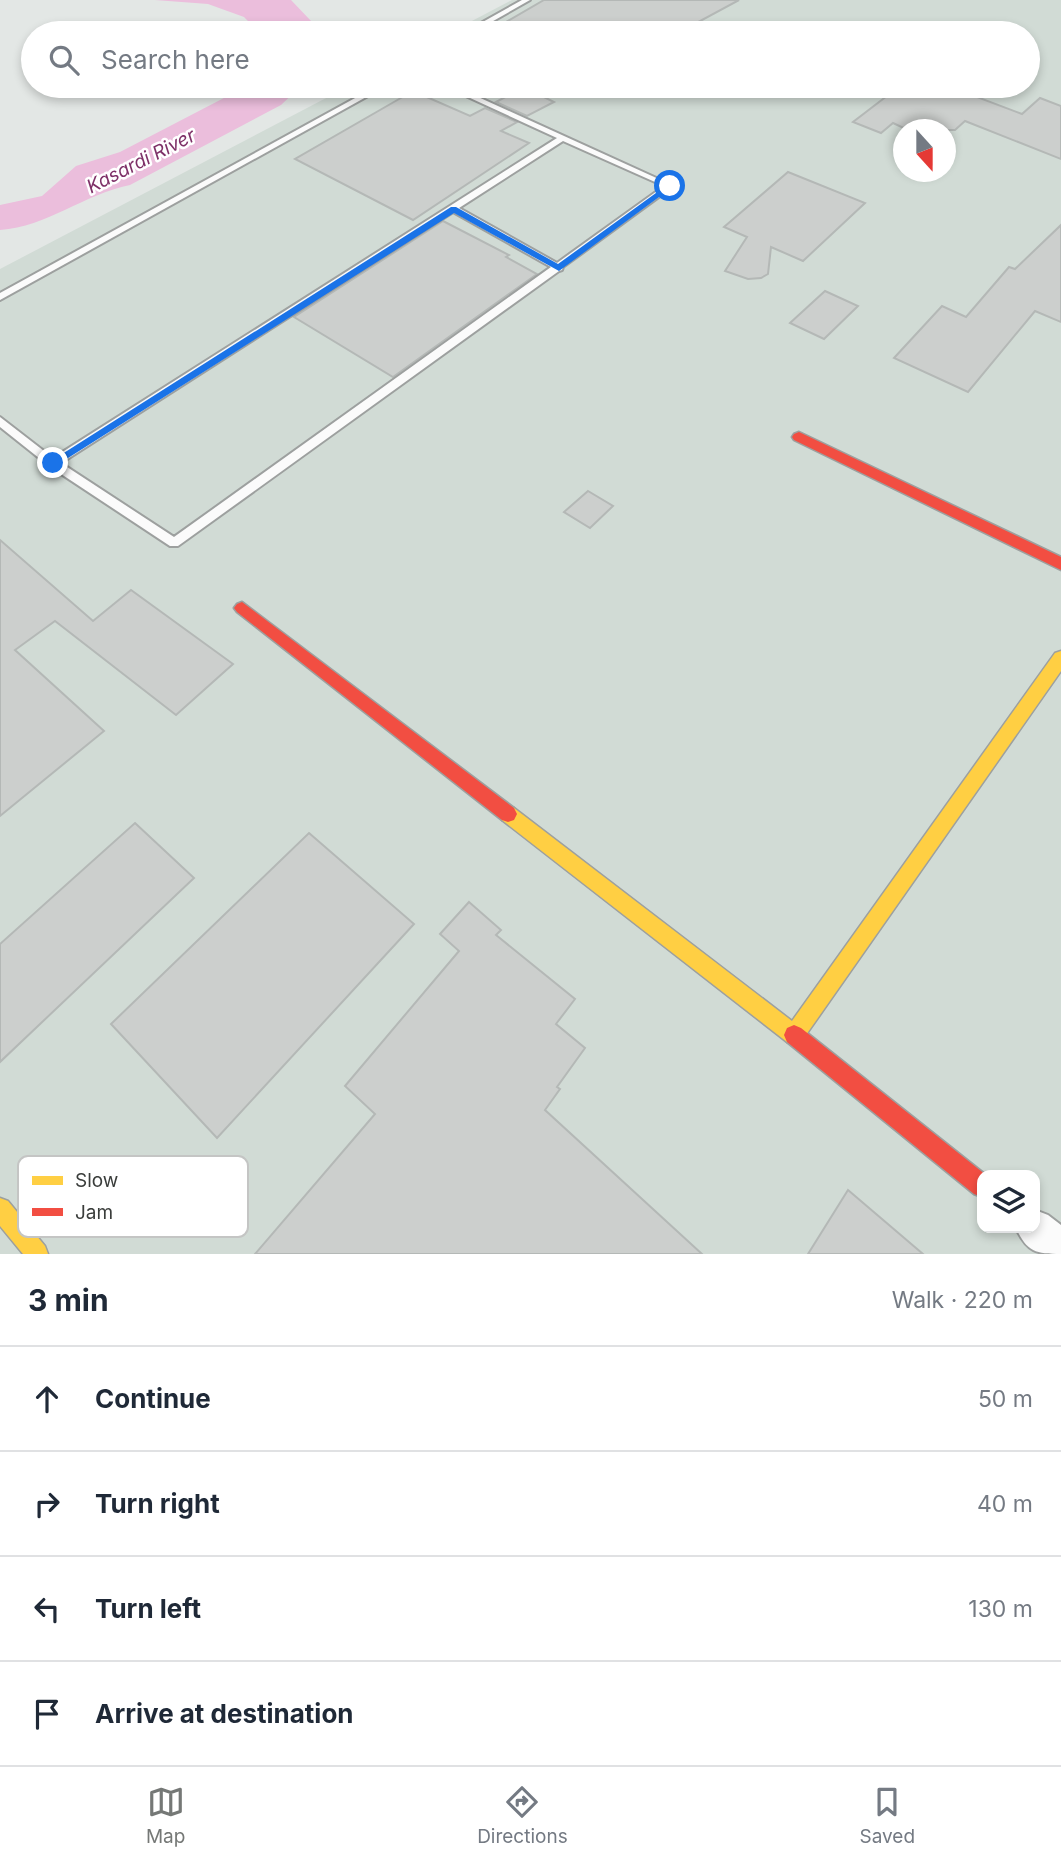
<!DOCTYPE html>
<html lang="en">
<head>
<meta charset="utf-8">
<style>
  body { margin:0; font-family:Inter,sans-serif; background:#f6f6f7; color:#1f2937 }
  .controls { position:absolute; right:21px; bottom:21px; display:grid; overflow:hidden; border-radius:14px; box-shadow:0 4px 10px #0003 }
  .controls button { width:63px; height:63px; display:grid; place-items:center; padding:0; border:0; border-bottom:2px solid #e0e1e3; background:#fff; color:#1f2937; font:35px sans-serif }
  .compass { position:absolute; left:893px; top:119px; width:63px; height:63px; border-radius:50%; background:#fff; box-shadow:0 4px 10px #0003; rotate:159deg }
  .stop { position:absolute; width:21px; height:21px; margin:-16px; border:5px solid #1a73e8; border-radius:50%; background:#fff }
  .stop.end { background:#1a73e8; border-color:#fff; box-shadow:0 2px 7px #0008 }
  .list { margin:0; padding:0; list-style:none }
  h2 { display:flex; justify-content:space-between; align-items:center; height:91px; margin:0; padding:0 28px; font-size:30px }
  h2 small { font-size:23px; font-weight:400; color:#747a83 }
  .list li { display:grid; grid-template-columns:46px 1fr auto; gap:21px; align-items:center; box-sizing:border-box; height:105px; padding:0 28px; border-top:2px solid #e0e1e3 }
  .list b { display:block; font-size:26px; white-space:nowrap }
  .list em { font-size:23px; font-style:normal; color:#747a83 }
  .icon { flex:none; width:38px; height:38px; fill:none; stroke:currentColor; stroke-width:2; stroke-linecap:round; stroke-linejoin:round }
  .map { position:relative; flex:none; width:1061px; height:1254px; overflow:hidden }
  .search { position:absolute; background:#fff; box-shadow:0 4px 10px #0003; left:21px; right:21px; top:21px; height:77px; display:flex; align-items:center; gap:18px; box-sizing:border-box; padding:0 24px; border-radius:38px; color:#747a83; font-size:26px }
  .sheet { height:511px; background:#fff }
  nav { display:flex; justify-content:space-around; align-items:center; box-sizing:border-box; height:98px; border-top:2px solid #e0e1e3; background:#fff; font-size:19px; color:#747a83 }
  nav a { display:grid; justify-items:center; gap:4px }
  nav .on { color:#757876 }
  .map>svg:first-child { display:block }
  .built { fill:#d1dbd5; fill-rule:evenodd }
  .water { fill:#ebbedc }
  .building { fill:#cccfcd; stroke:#b4b8b6; stroke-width:2 }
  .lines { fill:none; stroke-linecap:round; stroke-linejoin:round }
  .lane-casing { stroke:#9da09f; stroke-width:4 }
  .street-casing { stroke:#9da09f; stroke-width:4 }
  .slow-casing { stroke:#9da09f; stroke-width:3 }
  .jam-casing { stroke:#9da09f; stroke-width:3 }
  .lane { fill:#fbfbfb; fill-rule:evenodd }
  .street { fill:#fbfbfb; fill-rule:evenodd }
  .slow { fill:#ffcf43; fill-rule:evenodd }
  .jam { fill:#f24e42; fill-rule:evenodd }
  .route { fill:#1a73e8 }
  .labels { text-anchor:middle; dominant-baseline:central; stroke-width:5; stroke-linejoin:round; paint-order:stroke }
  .far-water-label { font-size:19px; font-style:italic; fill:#7e3168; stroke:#fff }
  .key { fill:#fff; stroke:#c4c5c4; stroke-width:2 }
  .key-label { font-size:19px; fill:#3a3d3b }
</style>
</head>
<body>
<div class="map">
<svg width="1061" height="1254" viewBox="0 0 1061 1254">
  <rect width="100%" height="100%" fill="#e3e7e5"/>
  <!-- built -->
  <path class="built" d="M512 0H1061V1254H0V269L349 86H1028V33H449ZM904 130H946V172H904ZM982 1175H1035V1228H982Z"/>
  <!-- water -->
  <path class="water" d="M155 0H291L312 22 313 33H260L244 17 208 4Z
    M247 86H301L281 105 130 185C84 194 47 227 0 230V205L42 196 76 166 120 152Z"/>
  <!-- building -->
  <path class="building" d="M544 0H739L678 33H487Z
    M900 86H948L1022 114 1040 98 1061 106V159L965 121 955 130H908L893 123 881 133 853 122Z
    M524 87 554 102 527 116 496 102Z
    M413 91 470 116 485 108 517 122 501 131 529 143 413 220 295 159Z
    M788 172 865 203 803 261 771 247 768 274 761 278 748 279 725 271 747 237 724 227Z
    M443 221 509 255 506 257 537 274 393 377 294 317Z
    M1061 225V322L1035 311 968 392 894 358 942 306 966 317 1009 267 1015 269Z
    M825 291 858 306 824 339 790 323Z
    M588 491 613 506 590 528 564 512Z
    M0 540 93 621 131 590 233 664 176 715 55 621 15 650 104 731 0 816Z
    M135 823 194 878 0 1062V944Z
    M309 833 414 924 217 1138 111 1024Z
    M469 902 501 930 496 935 575 999 556 1024 585 1048 557 1087 560 1089 545 1110 702 1254H255L375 1114 345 1086 459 951 440 934Z
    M848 1190 923 1254H808Z"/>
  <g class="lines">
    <!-- lane casing -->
    <g class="lane-casing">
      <path id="lane" d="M522 0H530L472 33H463Z
        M377 86H386L0 300V293Z
        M444 86H454L674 186 563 267 562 270 559 271 178 546H170L49 466 0 427V417L53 458 557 138ZM563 141 664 186 557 263 459 208ZM453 212 551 267 174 537 61 463Z"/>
    </g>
    <!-- street casing -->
    <g class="street-casing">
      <path id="street" d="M1035 1210 1048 1215 1061 1225V1254C1036 1254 1027 1252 1016 1228H1035Z"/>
    </g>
    <!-- slow casing -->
    <g class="slow-casing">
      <path id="slow" d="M1061 651V671L801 1042 794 1045 787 1042 502 820 499 814 502 808 508 806 514 808 792 1021 1055 653Z
        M0 1198 8 1201 45 1246 48 1254H23L0 1226Z"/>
    </g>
    <!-- jam casing -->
    <g class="jam-casing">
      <path id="jam" d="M799 432 1061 557V570L794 440 792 437 794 434Z
        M242 602 514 808 517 814 514 820 508 822 502 820 237 612 234 608 237 604Z
        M794 1025 801 1028 986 1175H982V1197L974 1194 787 1042 784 1035 787 1028Z"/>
    </g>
    <!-- lane -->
    <use href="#lane" class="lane"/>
    <!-- street -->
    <use href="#street" class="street"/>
    <!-- slow -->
    <use href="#slow" class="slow"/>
    <!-- jam -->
    <use href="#jam" class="jam"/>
  </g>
  <!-- route -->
  <path class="route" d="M667 185 674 186 559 271 454 213 57 465 48 463 451 207H456L558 264Z"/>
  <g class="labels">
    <!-- far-water labels -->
    <g class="far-water-label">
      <text transform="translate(141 161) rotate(-27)">Kasardi River</text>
    </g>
  </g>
  <!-- legend -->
  <rect x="18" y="1156" width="230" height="81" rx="10" class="key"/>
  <rect x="32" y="1176" width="31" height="9" fill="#ffcf43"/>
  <rect x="32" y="1208" width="31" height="8" fill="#f24e42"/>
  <g class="key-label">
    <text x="75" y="1187">Slow</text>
    <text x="75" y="1219">Jam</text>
  </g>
</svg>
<div class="controls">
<button><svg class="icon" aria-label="layers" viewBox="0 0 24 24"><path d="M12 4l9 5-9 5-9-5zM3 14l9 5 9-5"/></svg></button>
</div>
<svg class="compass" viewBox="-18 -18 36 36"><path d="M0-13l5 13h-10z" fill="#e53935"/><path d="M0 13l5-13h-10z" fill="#747a83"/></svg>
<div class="stop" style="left:670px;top:186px"></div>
<div class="stop end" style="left:53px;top:463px"></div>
<div class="search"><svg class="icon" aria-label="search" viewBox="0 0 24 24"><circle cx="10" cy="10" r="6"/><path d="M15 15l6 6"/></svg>Search here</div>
</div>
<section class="sheet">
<h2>3 min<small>Walk · 220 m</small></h2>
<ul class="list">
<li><svg class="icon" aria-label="ahead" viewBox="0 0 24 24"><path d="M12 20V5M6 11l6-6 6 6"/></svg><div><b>Continue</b></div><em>50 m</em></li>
<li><svg class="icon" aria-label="right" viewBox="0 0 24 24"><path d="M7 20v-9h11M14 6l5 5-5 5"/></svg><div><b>Turn right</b></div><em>40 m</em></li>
<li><svg class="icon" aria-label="left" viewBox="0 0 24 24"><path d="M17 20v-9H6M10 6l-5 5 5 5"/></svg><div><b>Turn left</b></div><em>130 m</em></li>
<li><svg class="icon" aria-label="arrive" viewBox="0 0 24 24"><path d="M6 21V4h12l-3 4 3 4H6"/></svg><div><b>Arrive at destination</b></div></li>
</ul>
</section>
<nav>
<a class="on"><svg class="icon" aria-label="map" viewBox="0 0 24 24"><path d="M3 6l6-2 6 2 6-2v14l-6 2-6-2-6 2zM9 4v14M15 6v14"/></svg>Map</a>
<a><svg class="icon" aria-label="directions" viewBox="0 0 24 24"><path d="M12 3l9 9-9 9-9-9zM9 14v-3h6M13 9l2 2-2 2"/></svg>Directions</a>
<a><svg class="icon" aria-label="saved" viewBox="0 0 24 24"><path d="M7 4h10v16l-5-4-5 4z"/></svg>Saved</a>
</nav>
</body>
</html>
